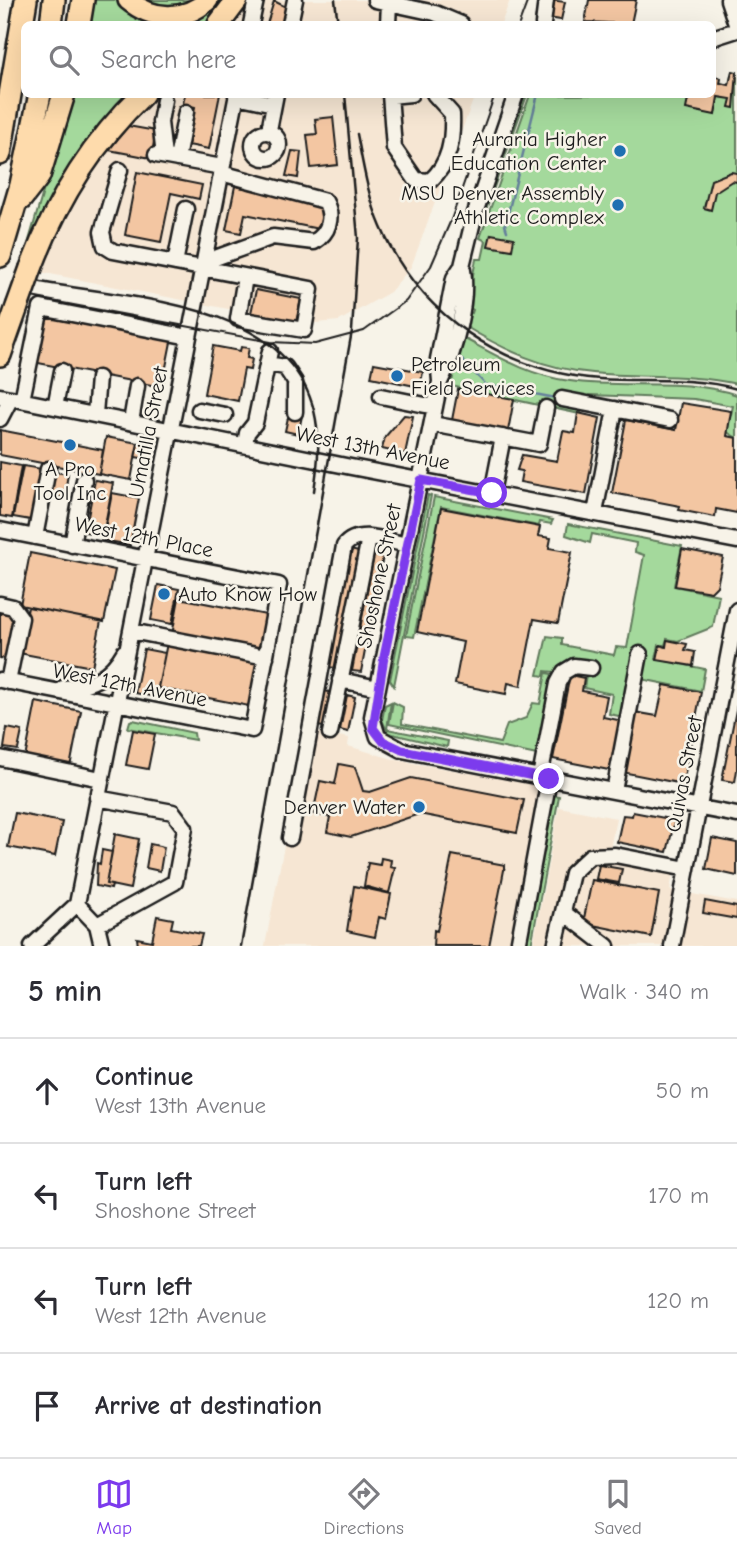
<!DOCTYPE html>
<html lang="en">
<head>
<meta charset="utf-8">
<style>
  body { margin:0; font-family:"Comic Neue",sans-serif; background:#f2f2f3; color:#2b2b33 }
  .stop { position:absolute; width:21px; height:21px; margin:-16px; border:5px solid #7c3aed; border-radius:50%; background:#fff }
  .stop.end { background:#7c3aed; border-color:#fff; box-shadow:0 2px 7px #0008 }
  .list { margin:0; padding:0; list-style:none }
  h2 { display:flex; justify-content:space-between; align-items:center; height:91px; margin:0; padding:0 28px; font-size:30px }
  h2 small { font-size:23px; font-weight:400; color:#7c7c81 }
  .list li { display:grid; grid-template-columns:46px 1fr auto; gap:21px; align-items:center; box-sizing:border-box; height:105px; padding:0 28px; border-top:2px solid #e1e1e2 }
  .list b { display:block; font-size:26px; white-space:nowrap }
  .list p { margin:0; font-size:23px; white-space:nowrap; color:#7c7c81 }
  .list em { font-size:23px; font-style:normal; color:#7c7c81 }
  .icon { flex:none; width:38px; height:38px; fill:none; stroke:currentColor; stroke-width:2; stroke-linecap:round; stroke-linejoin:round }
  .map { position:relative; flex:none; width:737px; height:946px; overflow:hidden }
  .search { position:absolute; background:#fff; box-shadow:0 7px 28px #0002; left:21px; right:21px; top:21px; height:77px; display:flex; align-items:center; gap:18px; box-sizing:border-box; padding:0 24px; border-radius:10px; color:#7c7c81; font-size:26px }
  .sheet { height:511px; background:#fff }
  nav { display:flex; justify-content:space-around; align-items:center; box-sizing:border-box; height:98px; border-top:2px solid #e1e1e2; background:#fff; font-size:19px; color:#7c7c81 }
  nav a { display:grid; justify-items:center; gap:4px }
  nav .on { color:#7c3aed }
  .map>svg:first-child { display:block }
  .built { fill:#f6e6d3 }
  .green { fill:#a4d99c; stroke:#607a5c; stroke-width:2 }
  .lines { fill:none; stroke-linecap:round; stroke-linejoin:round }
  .stream { stroke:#65809b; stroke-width:2.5 }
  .building { fill:#f3c6a2; stroke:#1c1c1c; stroke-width:2 }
  .minor-casing { stroke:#1c1c1c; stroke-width:19 }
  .major-casing { stroke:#1c1c1c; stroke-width:24 }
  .highway-casing { stroke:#1c1c1c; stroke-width:26 }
  .minor { stroke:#f7f3e8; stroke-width:14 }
  .major { stroke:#fedbac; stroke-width:19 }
  .highway { stroke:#fedbac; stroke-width:21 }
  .tram { stroke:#1c1c1c; stroke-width:2 }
  .rail { stroke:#1c1c1c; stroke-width:2.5 }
  .highway-bridge-casing { stroke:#1c1c1c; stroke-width:26; stroke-linecap:butt }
  .highway-bridge { stroke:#fedbac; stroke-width:21 }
  .route { stroke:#7c3aed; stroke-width:9 }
  .poi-dot { fill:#1f6fb2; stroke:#f7f3e8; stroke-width:2.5 }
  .labels { text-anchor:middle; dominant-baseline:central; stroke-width:5; stroke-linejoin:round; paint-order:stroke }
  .poi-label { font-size:21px; fill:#1c1c1c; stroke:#f7f3e8; text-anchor:end }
  .street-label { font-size:21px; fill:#1c1c1c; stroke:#f7f3e8 }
</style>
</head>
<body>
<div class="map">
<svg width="737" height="946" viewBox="0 0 737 946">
  <rect width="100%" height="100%" fill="#f7f3e8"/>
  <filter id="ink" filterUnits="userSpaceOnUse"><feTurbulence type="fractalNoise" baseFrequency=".0143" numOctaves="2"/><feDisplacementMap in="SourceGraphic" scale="14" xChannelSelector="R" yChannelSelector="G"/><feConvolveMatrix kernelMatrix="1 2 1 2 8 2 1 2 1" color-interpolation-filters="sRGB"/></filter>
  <g filter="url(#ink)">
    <!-- built -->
    <path class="built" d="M249 0H510L501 24H235Z
      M155 95H475L411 267 390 292 339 321 304 324 40 272 93 163Z
      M306 730 349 738 348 746 396 760 554 788 553 795 559 796 531 946H265Z
      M559 807 616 818 610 849 675 862 670 890 737 902V946H533Z"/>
    <!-- green -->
    <path class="green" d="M91 0H236L234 24H86Z
      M732 71 737 72V384C689 373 641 378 593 373 544 369 504 350 463 325L467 310 472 313 473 310 467 306 476 259H482L486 241 480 238 530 95 712 94 713 76 721 78 720 83 729 85Z
      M71 95H128L84 144 67 170 26 251Z
      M523 95H527L477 235Z
      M465 339C499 357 530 376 570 381 625 389 683 377 737 395V438L727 432 733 406 694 399 590 395 580 414 451 386 461 341Z
      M428 495 431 496 394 686 390 680Z
      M434 497 553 520 551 524 540 522 539 526 441 507 414 637 406 636Z
      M568 524 682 546 674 586 719 595 713 627 678 641 667 639 665 645H659L656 659 705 669 701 691 641 679 624 717 609 714 612 694 584 688 586 675 545 671 544 676 538 675 547 636 562 638V645L614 655 616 647 627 648 644 555 635 552 636 543 592 534 590 543 566 535Z
      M546 673 552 674 537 755 389 724 393 702 403 707 402 724 500 743 507 725 526 718 533 703 540 704Z
      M391 702 387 729 448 741 447 747 388 733 382 720 385 705Z
      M133 720 194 733 195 740 128 728 130 721Z
      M552 795 559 796 531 946H524Z"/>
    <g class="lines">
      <!-- stream -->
      <path class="stream" d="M507 231 505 225 538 94
        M462 360 486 385 556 398"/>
    </g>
    <!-- building -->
    <path class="building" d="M551 0 565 2 561 20 548 18Z
      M589 0H636L631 24 585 22Z
      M274 1 288 8 284 24H267Z
      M732 71 737 72 734 108 729 107 731 99 718 97 715 115 686 109 689 94H712V76L721 78 720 83 729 85Z
      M185 94H220L209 149 188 145 195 107 183 104Z
      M333 117 338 165 311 168 307 135 317 134 315 119Z
      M128 126 156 131 151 158 109 150Z
      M292 151 301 152 298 178 286 176Z
      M137 172 202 185 199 199 171 193 161 242 125 235Z
      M731 172 737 173V182L732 181 715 192 711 210 704 208 711 180Z
      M235 186 324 205 319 229 245 214 241 233 226 230Z
      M491 234 514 238 512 250 488 246Z
      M256 290 301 299 296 322 251 313Z
      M42 312 172 337 162 387 33 362Z
      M213 346 240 351 241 347 249 348 247 358 252 359 250 370 244 369 238 401 204 394Z
      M374 363 423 372 420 387 371 377Z
      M458 389 514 399 508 431 452 420Z
      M681 403 731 411 727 436 737 438V513L716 509 715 517 679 510 680 506 612 493 626 420 676 430Z
      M289 413 302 416 298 434 285 431Z
      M578 413 600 418 586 494 520 482 522 471 517 470 522 455 557 461 563 431 575 433Z
      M404 415 413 416 405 454 382 449 385 437Z
      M0 430 103 450 99 474 0 455Z
      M106 437 138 443 131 480 99 474Z
      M138 443 151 445 148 459 135 457Z
      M0 462 21 466 12 518 0 516Z
      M23 466 42 469 31 520 13 517Z
      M55 472 68 474 64 498 51 495Z
      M95 480 113 483 103 535 85 532Z
      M112 493 139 498 130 545 103 540Z
      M441 508 540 527 538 536 551 538 549 548 572 552 558 623 534 619 521 686 508 683 506 694 455 684 463 642 417 632Z
      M682 549 723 557 717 586 711 592 675 586Z
      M350 550 359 552 336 668 327 667Z
      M30 553 115 570 104 622 20 605Z
      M374 555 383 556 361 672 352 671Z
      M158 585 179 589 172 624 151 620Z
      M179 598 266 615 259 652 172 635Z
      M28 607 101 621 92 667 19 653Z
      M0 609 8 611 15 621 8 659 0 658Z
      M667 640 687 644 685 650 695 652 693 666 657 660 660 645 666 647Z
      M167 643 258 661 249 706 158 688Z
      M144 649 165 653 156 697 135 693Z
      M570 675 584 678 582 691 607 696 603 717 623 721 614 771 553 759Z
      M664 685 701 692 683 784 622 772 634 712 657 716Z
      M323 691 332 692 324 727 316 726Z
      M347 695 355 697 348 732 340 730Z
      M36 702 81 711 70 767 25 758Z
      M737 705V770L735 782 722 780Z
      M7 728 22 731 18 750 4 748Z
      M133 730 155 734 148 769 126 765Z
      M339 764 355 767 363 791 370 792 411 778 524 800 517 833 419 814 351 837 327 832 330 817 313 814 320 781 335 784Z
      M633 812 675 820 667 852 617 842 623 815 632 816Z
      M15 813 62 822 55 856 8 847Z
      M115 834 139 839 130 889 106 884Z
      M712 838 737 843V876L706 869Z
      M150 844 164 847 160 871 146 868Z
      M102 850 112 852 106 884 112 885 111 889 96 886 97 863 100 864Z
      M452 855 505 865 489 946H433L434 930 437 931Z
      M381 858 391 860 390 867 395 868 389 893 364 886 368 863 380 865Z
      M599 865 622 869 619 883 596 879Z
      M592 880 659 893 651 937 583 923Z
      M354 886 391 894 386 919 379 917 375 937 347 931Z
      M705 901 737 907V919L703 913Z
      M157 916 173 919 171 928 202 934 199 946H138L137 938 152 941Z"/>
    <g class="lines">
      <!-- minor casing -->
      <g class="minor-casing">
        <path id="minor" d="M375 0 435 13 461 24
          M728 0 737 27
          M251 24 256 0
          M290 24 295 0
          M388 24 389 3
          M543 24 546 0
          M712 38 737 30
          M390 94 394 148 416 180 430 181C450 163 453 140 452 114L434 94
          M236 96 274 104
          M390 96 411 94
          M269 130 276 94
          M253 145a13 13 0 1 1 26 0a13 13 0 1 1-26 0Z
          M156 155 222 167
          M164 156 160 122 164 100
          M177 159 186 112
          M120 170 102 232 105 246 113 251 311 289 304 330 238 319 245 277
          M204 262 273 237 314 242C329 233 334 217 325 201L221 173
          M175 263 186 209
          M462 266C470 296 454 355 440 382L372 717 378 737 402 750 737 815
          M267 364 285 367 295 382V412
          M440 381 438 359 454 278 462 266 475 213 516 94
          M0 396 351 467 737 541
          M381 396 435 407
          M562 399 670 420
          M22 400 41 308 189 337
          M55 407 62 371
          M199 410 225 415
          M95 414 98 378
          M0 419 11 398
          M131 422 137 386
          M432 424 539 444 546 408
          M245 444 247 433 255 423 270 351
          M492 493 503 437
          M595 513 615 409
          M0 530 279 585 252 730 0 680
          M35 537 48 469
          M72 545 84 480
          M0 604 13 607 21 618 8 682
          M131 631 266 657
          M340 680 378 688
          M63 688C89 687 111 676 124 652
          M330 733 369 538
          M0 758 101 779
          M540 777 558 683 564 672 574 666 591 668
          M614 791 640 654
          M290 838 344 546C358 528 387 541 407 545
          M77 904 97 925 102 946
          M563 912 607 946
          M97 925 175 882 185 828 173 812 97 798
          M32 946 77 904 237 94
          M518 946 549 779
          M555 946 572 873 590 856 615 855 687 869
          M672 946 737 610"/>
      </g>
      <!-- major casing -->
      <g class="major-casing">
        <path id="major" d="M128 0C152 20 184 22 208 0"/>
      </g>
      <!-- highway casing -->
      <g class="highway-casing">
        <path id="highway" d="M51 24 54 0
          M79 24 83 0
          M219 24 237 0
          M0 154 26 0
          M21 199 39 176 64 94
          M0 256 21 185 40 94
          M31 268C56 202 92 143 143 94
          M0 355 17 307"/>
      </g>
      <!-- minor -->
      <use href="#minor" class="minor"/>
      <!-- major -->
      <use href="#major" class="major"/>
      <!-- highway -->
      <use href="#highway" class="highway"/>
      <!-- tram -->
      <path class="tram" d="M519 24 528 0
        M31 297 271 342 315 344 364 331 406 301 431 266 451 220 495 94"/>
      <!-- rail -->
      <path class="rail" d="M335 0 338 24
        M357 134C363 165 368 197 381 227 419 315 504 372 600 379 646 382 692 376 737 389
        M36 281C132 300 302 300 317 427 320 448 317 470 314 491
        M241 946 352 331 358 238 345 94"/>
      <!-- highway-bridge casing -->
      <g class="highway-bridge-casing">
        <path id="highway-bridge" d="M17 307 31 268"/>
      </g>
      <!-- highway-bridge -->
      <use href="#highway-bridge" class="highway-bridge"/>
    </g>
  </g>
  <g class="lines" filter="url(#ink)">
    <!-- route -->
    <path class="route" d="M492 493 421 480 384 657 373 728 383 741 402 750 549 779"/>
  </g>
  <!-- markers -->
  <g class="poi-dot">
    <circle cx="620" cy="151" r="7"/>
    <circle cx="618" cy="205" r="7"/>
    <circle cx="397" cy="376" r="7"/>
    <circle cx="70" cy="445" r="7"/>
    <circle cx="164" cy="594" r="7"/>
    <circle cx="419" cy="807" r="7"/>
  </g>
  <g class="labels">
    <!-- poi labels -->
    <g class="poi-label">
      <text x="606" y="139">Auraria Higher<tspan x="606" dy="24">Education Center</tspan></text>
      <text x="604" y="193">MSU Denver Assembly<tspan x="604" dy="24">Athletic Complex</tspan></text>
      <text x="411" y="364" text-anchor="start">Petroleum<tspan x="411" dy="24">Field Services</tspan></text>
      <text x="70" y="469" text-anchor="middle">A Pro<tspan x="70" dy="24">Tool Inc</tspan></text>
      <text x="178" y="594" text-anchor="start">Auto Know How</text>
      <text x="405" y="807">Denver Water</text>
    </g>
    <!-- street labels -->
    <g class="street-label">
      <text transform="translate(148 432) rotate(-79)">Umatilla Street</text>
      <text transform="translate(373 448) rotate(11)">West 13th Avenue</text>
      <text transform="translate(144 537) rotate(11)">West 12th Place</text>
      <text transform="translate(379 576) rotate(-78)">Shoshone Street</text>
      <text transform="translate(130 685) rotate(11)">West 12th Avenue</text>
      <text transform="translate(684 774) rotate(-79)">Quivas Street</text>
    </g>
  </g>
</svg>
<div class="stop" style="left:492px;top:493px"></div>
<div class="stop end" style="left:549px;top:779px"></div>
<div class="search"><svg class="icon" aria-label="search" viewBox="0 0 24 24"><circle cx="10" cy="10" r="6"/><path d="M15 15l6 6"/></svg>Search here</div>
</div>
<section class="sheet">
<h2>5 min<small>Walk · 340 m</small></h2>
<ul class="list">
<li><svg class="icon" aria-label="ahead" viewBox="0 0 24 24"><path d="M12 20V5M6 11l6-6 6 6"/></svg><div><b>Continue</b><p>West 13th Avenue</p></div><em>50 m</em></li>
<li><svg class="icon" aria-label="left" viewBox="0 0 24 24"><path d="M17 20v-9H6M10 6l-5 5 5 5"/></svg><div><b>Turn left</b><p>Shoshone Street</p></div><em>170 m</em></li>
<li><svg class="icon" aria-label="left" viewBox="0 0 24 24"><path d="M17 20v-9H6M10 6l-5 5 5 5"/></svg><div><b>Turn left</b><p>West 12th Avenue</p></div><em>120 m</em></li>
<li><svg class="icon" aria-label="arrive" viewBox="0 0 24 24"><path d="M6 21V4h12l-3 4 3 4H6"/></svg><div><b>Arrive at destination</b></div></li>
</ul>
</section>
<nav>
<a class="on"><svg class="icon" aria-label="map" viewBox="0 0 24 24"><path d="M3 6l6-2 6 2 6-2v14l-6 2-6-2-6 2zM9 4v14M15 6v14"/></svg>Map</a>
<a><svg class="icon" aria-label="directions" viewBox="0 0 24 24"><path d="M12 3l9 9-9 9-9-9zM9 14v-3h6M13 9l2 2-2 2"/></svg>Directions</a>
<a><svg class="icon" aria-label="saved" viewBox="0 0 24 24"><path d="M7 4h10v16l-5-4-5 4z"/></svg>Saved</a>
</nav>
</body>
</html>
